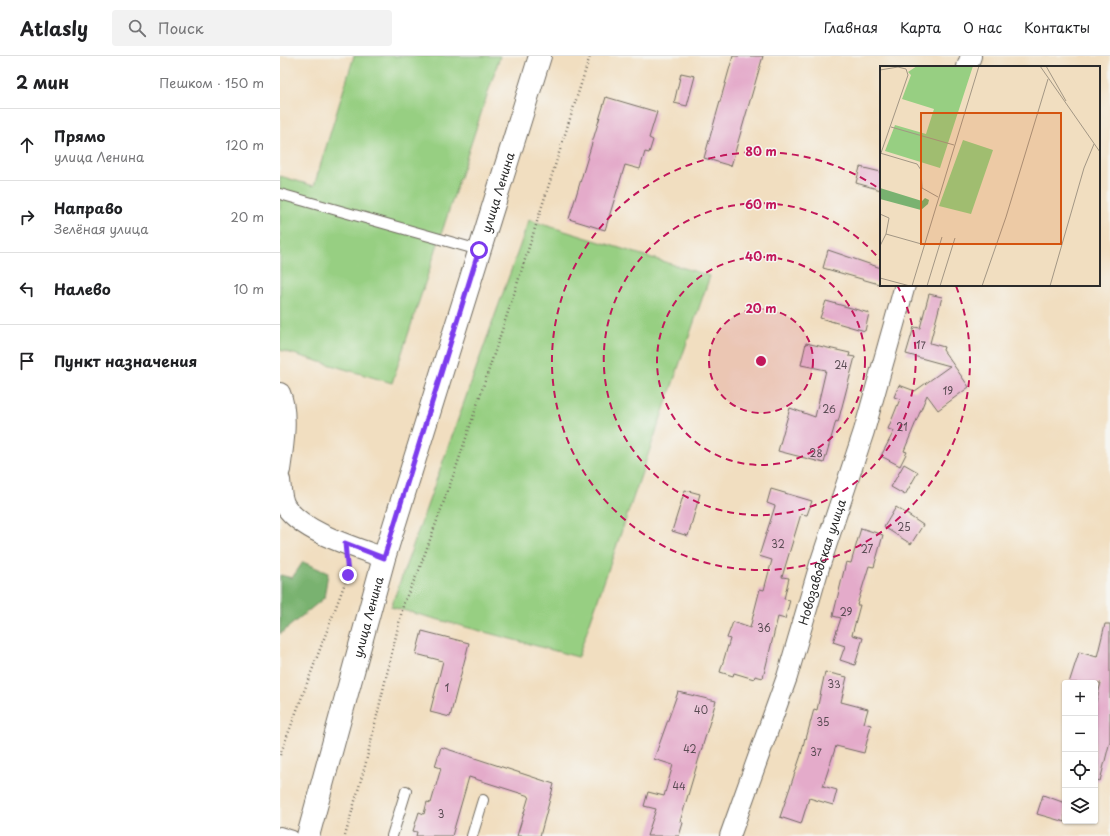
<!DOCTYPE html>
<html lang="ru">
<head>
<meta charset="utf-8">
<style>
  body { margin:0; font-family:"Playpen Sans",sans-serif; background:#f2f2f2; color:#202124 }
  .controls { position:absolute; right:12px; bottom:12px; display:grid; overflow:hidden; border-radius:4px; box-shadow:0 1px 3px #0004 }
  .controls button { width:36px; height:36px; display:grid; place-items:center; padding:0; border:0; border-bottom:1px solid #e0e0e0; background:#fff; color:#202124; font:20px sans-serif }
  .stop { position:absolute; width:12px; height:12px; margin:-9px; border:3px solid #7c3aed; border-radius:50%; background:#fff }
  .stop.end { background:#7c3aed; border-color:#fff; box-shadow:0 1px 4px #0008 }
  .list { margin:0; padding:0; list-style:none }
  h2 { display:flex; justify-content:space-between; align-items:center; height:52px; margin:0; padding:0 16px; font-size:17px }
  h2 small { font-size:13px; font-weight:400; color:#757577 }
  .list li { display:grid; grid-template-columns:26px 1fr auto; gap:12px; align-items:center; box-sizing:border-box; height:72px; padding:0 16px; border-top:1px solid #e0e0e0 }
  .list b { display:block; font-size:15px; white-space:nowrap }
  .list p { margin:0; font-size:13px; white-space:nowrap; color:#757577 }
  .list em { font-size:13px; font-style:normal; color:#757577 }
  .icon { flex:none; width:22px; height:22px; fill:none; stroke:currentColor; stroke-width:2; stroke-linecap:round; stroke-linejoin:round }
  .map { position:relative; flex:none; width:830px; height:780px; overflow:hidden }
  header { display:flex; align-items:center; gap:24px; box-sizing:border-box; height:56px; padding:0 20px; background:#fff; border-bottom:1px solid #e0e0e0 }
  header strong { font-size:19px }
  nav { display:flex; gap:22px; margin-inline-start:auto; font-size:14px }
  .search { width:280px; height:36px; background:#f2f2f2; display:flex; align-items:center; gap:10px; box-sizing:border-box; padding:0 14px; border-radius:4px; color:#757577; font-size:15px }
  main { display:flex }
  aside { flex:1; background:#fff }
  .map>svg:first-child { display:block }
  .green { fill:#97cf82; stroke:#617d56 }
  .forest { fill:#79b270; stroke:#526e4e }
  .building { fill:#e4abca }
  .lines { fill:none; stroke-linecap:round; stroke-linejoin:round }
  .service-casing { stroke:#706a5f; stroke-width:12 }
  .minor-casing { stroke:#706a5f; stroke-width:22 }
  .tertiary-casing { stroke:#706a5f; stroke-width:24 }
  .path { stroke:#706a5f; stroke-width:2.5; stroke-dasharray:1 3; stroke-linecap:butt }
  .service { stroke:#fff; stroke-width:10 }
  .minor { stroke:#fff; stroke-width:20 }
  .tertiary { stroke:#fff; stroke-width:22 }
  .route { stroke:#7c3aed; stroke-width:5 }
  .ring { fill:none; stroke:#c2185b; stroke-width:2; stroke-dasharray:7 5 }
  .labels { text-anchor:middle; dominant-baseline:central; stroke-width:3; stroke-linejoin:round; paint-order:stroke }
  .number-label { font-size:10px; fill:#594b53 }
  .street-label { font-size:12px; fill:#2b2b2b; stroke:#f6f6f2 }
  .inset-road { fill:none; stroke:#a29684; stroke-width:1 }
  .view { fill:#d5540f; fill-opacity:0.15; stroke:#d5540f; stroke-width:2 }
  .inset-edge { fill:none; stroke:#2b2b2b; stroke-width:2 }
  .centre { fill:#c2185b; stroke:#f6f6f2; stroke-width:2 }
  .ring-label { font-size:12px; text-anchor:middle; font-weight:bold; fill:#c2185b; stroke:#f6f6f2; stroke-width:3; stroke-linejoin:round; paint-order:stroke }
</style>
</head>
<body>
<header>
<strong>Atlasly</strong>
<div class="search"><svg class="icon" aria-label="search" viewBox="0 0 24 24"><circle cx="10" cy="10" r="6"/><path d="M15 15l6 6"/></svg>Поиск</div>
<nav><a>Главная</a><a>Карта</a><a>О нас</a><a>Контакты</a></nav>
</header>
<main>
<aside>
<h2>2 мин<small>Пешком · 150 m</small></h2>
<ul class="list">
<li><svg class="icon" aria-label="ahead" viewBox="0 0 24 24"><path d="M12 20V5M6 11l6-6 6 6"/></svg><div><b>Прямо</b><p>улица Ленина</p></div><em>120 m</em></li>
<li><svg class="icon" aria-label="right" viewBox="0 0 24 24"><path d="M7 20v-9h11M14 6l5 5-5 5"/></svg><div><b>Направо</b><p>Зелёная улица</p></div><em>20 m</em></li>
<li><svg class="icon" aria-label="left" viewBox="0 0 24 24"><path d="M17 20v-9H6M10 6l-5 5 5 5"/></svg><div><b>Налево</b></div><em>10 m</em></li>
<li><svg class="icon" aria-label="arrive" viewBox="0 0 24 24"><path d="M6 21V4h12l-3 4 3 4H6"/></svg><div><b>Пункт назначения</b></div></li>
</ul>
</aside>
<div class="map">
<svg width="830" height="780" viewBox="0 0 830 780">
  <rect width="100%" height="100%" fill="#f6f6f2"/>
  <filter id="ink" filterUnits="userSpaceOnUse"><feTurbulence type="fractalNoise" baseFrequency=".025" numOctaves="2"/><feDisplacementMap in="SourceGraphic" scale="8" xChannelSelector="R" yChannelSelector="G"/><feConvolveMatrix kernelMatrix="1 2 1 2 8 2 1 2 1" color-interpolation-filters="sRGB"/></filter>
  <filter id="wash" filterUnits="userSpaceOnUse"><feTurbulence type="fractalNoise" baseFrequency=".012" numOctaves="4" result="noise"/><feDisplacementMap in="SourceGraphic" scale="16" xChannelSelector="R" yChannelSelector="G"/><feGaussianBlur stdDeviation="0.9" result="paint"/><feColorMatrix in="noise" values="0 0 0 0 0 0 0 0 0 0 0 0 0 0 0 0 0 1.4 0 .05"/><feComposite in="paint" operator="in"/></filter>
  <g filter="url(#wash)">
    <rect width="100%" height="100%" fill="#f1dec0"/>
    <!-- green -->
    <path class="green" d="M74 0H220L112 327 0 294V120L34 130Z
      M249 164 430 220 298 601 111 551Z"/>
    <!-- forest -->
    <path class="forest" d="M23 506 48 517 44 542 0 578V519L12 522Z"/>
    <g id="blocks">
      <!-- building -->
      <path class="building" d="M453 0H483L451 110 424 102Z
        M401 17 415 20 407 50 394 47Z
        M326 41 377 56 369 82 373 84 369 97 365 96 360 113 345 109 325 174 289 163Z
        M580 111 601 116V134L576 127Z
        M548 194 601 212 599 228 543 212Z
        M649 238 662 241 650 287 664 291 663 294 689 331 658 354 647 339 624 395 627 396 620 410 601 400 614 375 608 373 620 343 614 341 619 329 635 335 670 310 626 298 634 271 640 272Z
        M546 245 589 257 585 275 540 262Z
        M526 287 570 297 569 300 575 301 558 366 556 365 544 407 498 395 510 352 535 361 546 314 521 309Z
        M624 408 638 416 625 439 611 431Z
        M491 433 532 445 527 459 521 458 502 521 509 522 504 543 510 544 505 563 498 561 483 622 475 620 474 623 454 617 453 620 440 616 450 583 447 582 453 566 470 572 480 533 484 534 492 504 479 500 495 450 487 447Z
        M405 434 420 438 408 480 392 475Z
        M616 451 643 469 631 488 604 471Z
        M581 472 603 479 594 511 589 510 577 549H580L572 579 583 582 575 609 560 604 565 590 553 586 561 562 553 560 566 506 571 507Z
        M825 568H830V685L820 725 815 724V649L821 627H789L799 596 817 601Z
        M142 575 189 587 170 661 150 656 163 605 136 598Z
        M545 616 567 621 561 646 588 653 584 667 591 669 584 697 556 690 543 730 557 734 553 749 529 742 521 768 500 761 521 699 525 682 526 683 534 653 537 654Z
        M398 636 436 645 400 766 403 767 399 780H367L376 753 364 750 368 736 384 740 393 709 374 703Z
        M161 691 274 728 260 780H237L249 740 189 721 172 780H136L137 776 133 775 139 756 144 758 147 746 151 747 161 712 155 710Z
        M763 739 785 747V766L757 758Z"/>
    </g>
  </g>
  <g filter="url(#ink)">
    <use href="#blocks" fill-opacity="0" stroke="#706a5f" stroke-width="1"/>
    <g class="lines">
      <!-- service casing -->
      <g class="service-casing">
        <path id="service" d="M0 138 199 194
          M0 776 13 780
          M112 780 126 735
          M192 780 203 744"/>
      </g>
      <!-- minor casing -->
      <g class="minor-casing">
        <g id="minor">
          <path d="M687 11 691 0"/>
          <path d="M0 337C9 357 3 393 0 414"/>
          <path d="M0 424C1 433 1 444 6 451 24 477 75 491 104 502"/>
          <path id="s1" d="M450 780 507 621 540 508 584 375 625 229"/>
        </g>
      </g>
      <!-- tertiary casing -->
      <g class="tertiary-casing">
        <g id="tertiary">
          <path id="s2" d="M28 780 104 502 260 0"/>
        </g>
      </g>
      <!-- path -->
      <path class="path" d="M0 699 68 519 67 508
        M65 780 85 710 124 546 139 514 176 412 233 241 310 0"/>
      <!-- service -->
      <use href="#service" class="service"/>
      <!-- minor -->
      <use href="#minor" class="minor"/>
      <!-- tertiary -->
      <use href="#tertiary" class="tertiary"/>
    </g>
  </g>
  <g class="lines" filter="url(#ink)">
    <!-- route -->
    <path class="route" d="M68 519 65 487 104 502 199 194"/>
  </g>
  <!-- distance rings -->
  <circle cx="481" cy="305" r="52" fill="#c2185b" fill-opacity=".12"/>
  <g class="ring">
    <circle cx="481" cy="305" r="52"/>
    <circle cx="481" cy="305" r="104"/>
    <path d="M617 229A156 156 0 1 1 601 205"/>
    <path d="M676 230A209 209 0 1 1 601 134"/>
  </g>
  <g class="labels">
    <!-- number labels -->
    <g class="number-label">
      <text x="641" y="288">17</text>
      <text x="561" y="308">24</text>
      <text x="668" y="334">19</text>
      <text x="549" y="352">26</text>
      <text x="622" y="370">21</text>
      <text x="536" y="396">28</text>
      <text x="624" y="470">25</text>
      <text x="498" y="487">32</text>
      <text x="587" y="492">27</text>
      <text x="566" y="555">29</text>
      <text x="484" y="571">36</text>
      <text x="554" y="627">33</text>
      <text x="167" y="631">1</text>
      <text x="421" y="653">40</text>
      <text x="543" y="665">35</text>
      <text x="410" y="692">42</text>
      <text x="536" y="695">37</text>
      <text x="399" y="729">44</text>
      <text x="161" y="757">3</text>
    </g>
    <!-- street labels -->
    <g class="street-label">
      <text stroke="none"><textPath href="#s2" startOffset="671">улица Ленина</textPath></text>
      <text stroke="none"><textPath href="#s1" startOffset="289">Новозаводская улица</textPath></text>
      <text stroke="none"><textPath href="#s2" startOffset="227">улица Ленина</textPath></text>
    </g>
  </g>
  <!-- overview -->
  <g transform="translate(600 10)">
    <rect width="220" height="220" fill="#f1dec0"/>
    <path d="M37 0H93L60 102 5 85 15 59 46 68 54 43 22 33 31 9 28 6ZM83 74 113 84 91 148 59 140Z" fill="#97cf82"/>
    <path d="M0 122 42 135 45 132 49 134 48 138 41 144 0 133Z" fill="#79b270"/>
    <path class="inset-road" d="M160 0 220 86M166 0 186 35M0 4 18 1 26 3 28 9 1 87M11 61 74 79M0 87 37 98 41 104 42 122 58 131M0 148 9 152 6 168M0 180 6 168 45 179M0 212 30 220M32 220 99 0M47 220 62 171M60 220 75 172M102 220 126 151 168 13M170 220 204 102 214 78"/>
    <path class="view" d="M41 47H181V178H41Z"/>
    <rect width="220" height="220" class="inset-edge"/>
  </g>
  <circle cx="481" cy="305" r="6" class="centre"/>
  <g class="ring-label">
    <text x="481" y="100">80 m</text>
    <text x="481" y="153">60 m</text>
    <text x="481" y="205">40 m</text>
    <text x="481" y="257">20 m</text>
  </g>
</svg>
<div class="controls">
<button>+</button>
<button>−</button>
<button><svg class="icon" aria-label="locate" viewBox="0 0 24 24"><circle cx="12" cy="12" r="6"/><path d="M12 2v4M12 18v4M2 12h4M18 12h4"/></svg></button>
<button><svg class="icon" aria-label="layers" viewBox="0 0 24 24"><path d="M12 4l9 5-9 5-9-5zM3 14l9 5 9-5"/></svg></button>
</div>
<div class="stop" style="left:199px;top:194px"></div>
<div class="stop end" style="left:68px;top:519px"></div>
</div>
</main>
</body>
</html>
